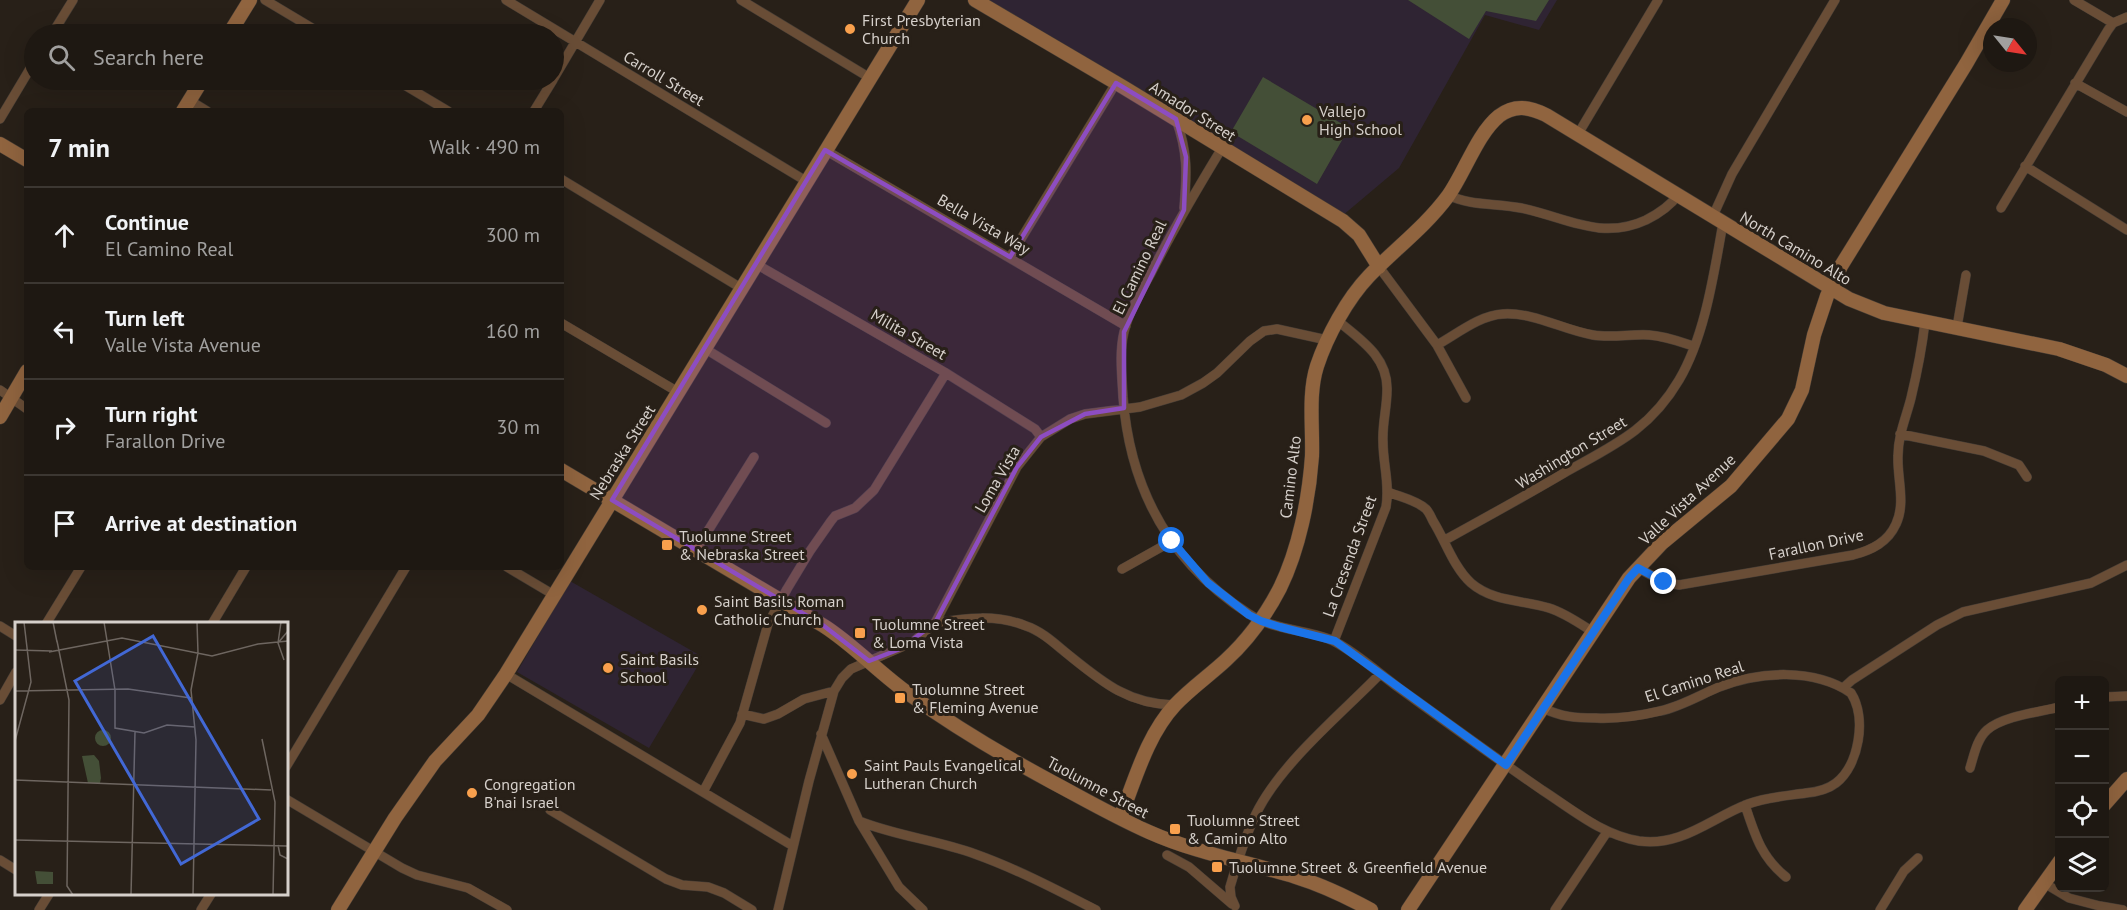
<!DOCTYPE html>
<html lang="en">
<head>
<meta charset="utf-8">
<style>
  body { margin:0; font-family:"PT Sans",sans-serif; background:#26211b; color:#f1f3f6 }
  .controls { position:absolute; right:18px; bottom:18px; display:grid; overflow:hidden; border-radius:9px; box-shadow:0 6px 24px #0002 }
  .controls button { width:54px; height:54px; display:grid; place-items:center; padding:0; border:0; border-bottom:2px solid #3c3732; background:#1e1812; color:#f1f3f6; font:30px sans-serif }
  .compass { position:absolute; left:1983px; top:18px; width:54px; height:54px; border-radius:50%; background:#1e1812; box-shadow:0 6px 24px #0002; rotate:120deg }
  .stop { position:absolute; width:18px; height:18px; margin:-14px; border:4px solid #1a73e8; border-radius:50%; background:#fff }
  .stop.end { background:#1a73e8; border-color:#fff; box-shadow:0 2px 6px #0008 }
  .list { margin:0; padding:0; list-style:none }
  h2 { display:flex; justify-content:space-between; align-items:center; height:78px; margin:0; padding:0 24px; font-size:26px }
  h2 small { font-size:20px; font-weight:400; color:#a1a09f }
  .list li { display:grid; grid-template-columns:39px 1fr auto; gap:18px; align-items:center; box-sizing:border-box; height:96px; padding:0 24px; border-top:2px solid #3c3732 }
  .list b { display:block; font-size:22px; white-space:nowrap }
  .list p { margin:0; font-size:20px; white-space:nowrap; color:#a1a09f }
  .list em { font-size:20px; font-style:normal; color:#a1a09f }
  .icon { flex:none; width:33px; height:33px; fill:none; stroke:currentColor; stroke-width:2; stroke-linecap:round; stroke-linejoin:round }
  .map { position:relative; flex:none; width:2127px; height:910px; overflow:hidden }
  .search { position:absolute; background:#1e1812; box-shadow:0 6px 24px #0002; left:24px; top:24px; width:540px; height:66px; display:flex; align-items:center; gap:15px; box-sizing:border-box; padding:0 21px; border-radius:33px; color:#a1a09f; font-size:22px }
  .panel { position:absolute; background:#1e1812; box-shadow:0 6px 24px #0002; left:24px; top:108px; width:540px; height:462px; border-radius:9px }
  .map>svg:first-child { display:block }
  .education { fill:#2f2433 }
  .green { fill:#444f37 }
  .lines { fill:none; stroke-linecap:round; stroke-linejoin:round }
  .street-casing { stroke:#443c35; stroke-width:10 }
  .secondary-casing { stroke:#443c35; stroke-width:15 }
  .street { stroke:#694d36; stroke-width:9 }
  .secondary { stroke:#90643f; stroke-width:14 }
  .route { stroke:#1a73e8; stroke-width:8 }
  .marked { fill:#8d4dc1; fill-opacity:0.2; stroke:#8d4dc1; stroke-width:4.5; stroke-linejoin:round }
  .poi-dot { fill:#f9a04d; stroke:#282018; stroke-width:2 }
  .labels { text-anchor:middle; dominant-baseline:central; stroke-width:6; stroke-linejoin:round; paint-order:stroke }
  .poi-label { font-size:16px; fill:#d6d0cb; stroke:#282018; text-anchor:start }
  .street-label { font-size:16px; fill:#d6d0cb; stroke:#282018 }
  .inset-road { fill:none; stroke:#6e6660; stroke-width:1.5 }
  .view { fill:#4268d5; fill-opacity:0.15; stroke:#4268d5; stroke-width:3 }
  .inset-edge { fill:none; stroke:#d6d0cb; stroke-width:3 }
</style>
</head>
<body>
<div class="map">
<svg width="2127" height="910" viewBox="0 0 2127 910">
  <rect width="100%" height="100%" fill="#282018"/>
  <!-- education -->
  <path class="education" d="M989 0H1557L1539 30 1485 15 1399 168 1342 216Z
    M570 581 701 656 699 664 649 748 517 672Z"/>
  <!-- green -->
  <path class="green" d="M1408 0H1549L1536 21 1486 11 1469 39Z
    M1263 77 1349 128 1317 184 1231 132Z"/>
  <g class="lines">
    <!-- street casing -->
    <g class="street-casing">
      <path id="street" d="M265 0 322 34
        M506 0 806 181
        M741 0 870 78
        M2074 0 2113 23
        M52 34 73 0
        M554 78 600 0
        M396 80 448 111
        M2075 83 2127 112
        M189 100 207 111
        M534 111 553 80
        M0 119 34 62
        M1176 119C1188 153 1187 173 1184 208
        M1578 134 1658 0
        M1222 148C1197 189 1173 230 1151 273 1141 291 1129 311 1124 332 1119 353 1122 376 1123 397 1130 490 1170 563 1249 614 1273 630 1303 629 1329 639 1349 647 1380 674 1399 688 1446 722 1494 757 1542 790 1573 810 1602 835 1639 841 1682 847 1711 818 1748 804 1767 797 1786 796 1806 793 1817 792 1827 790 1836 783 1859 765 1867 718 1851 693 1814 668 1760 671 1719 687 1700 695 1680 707 1660 711 1639 716 1617 719 1596 718 1576 718 1561 717 1543 708
        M825 150 1126 326
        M2025 166 2127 230
        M561 179 741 288
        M1448 195C1470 206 1497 203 1521 208 1565 217 1601 241 1646 220 1658 214 1670 206 1678 195
        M2001 208 2108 30 2113 23 2127 17
        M1713 216 1732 174 1835 0
        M1010 257 1116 83
        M756 264 946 373 1035 429 1041 437
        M1379 267 1437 345 1466 398
        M561 323 678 392
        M1957 327 1966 275
        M1437 345C1457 334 1480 315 1503 314 1534 312 1563 330 1593 335 1611 338 1630 334 1649 335 1665 336 1678 341 1693 346
        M704 348 826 423
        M0 390 27 409
        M1900 434 1984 451 2019 465 2027 477
        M1388 492C1400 497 1416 500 1426 509 1429 512 1431 517 1433 521 1445 540 1454 568 1471 583 1493 602 1523 600 1549 608 1565 613 1579 623 1593 632
        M1445 540C1485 518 1525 496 1564 473 1612 446 1649 431 1679 380 1705 336 1714 273 1723 223
        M696 550 754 457
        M507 567 554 595
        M1638 568 1664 582 1679 585 1853 555C1872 550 1888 542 1896 524 1906 503 1897 478 1898 456 1898 435 1906 418 1911 398 1917 373 1922 348 1925 322
        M1122 569 1172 541
        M935 623C965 618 997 614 1026 626 1041 631 1053 642 1065 652 1100 680 1126 704 1174 705
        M46 624 81 567
        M212 624 246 567
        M0 626 16 636
        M1334 641 1386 507C1390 484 1383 464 1383 442 1382 424 1387 408 1387 390 1388 357 1361 340 1338 321
        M506 674 793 846
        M1843 688 1852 680 1937 625 1963 612 2091 583 2127 565
        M2104 697 2127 696
        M0 700 16 672
        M742 714 764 719 778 714 804 699 834 691
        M821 734 859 821 899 887 923 910
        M286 767 406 567
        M1970 768C1974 755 1977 739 1987 730 2003 716 2039 712 2060 707
        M703 792 740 723 768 624 787 589 810 551 831 521 835 516 855 508 874 490 946 373
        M286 799 402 868 417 875 468 888 507 910
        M1745 805C1755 835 1761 857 1786 877
        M550 810 666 879 682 885 708 887 724 893 752 910
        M859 821C896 836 937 840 975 854 1017 869 1057 890 1096 910
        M1167 855 1189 867 1232 904
        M0 860 16 870
        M2044 883 2069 898 2100 906 2123 910
        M1235 906 1231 897 1230 887C1237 863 1247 830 1259 808 1285 760 1341 714 1380 674
        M39 910 49 894
        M201 910 211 894
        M778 910 809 781 834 691 842 678 851 669 913 642 935 623 1017 467 1041 437 1070 419 1085 414 1140 407 1181 395 1203 383 1217 373 1250 341 1264 331 1277 329 1327 340
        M1555 910 1607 832
        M1880 910 1904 871 1918 858"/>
    </g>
    <!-- secondary casing -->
    <g class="secondary-casing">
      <path id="secondary" d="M975 0 1123 87 1343 221 1359 235 1379 267
        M229 34 250 0
        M183 111 202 80
        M0 144 27 160
        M0 417 27 371
        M561 470 824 626C855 646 879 673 909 694 955 727 1002 755 1052 782 1084 799 1115 817 1149 832 1196 853 1247 862 1296 877 1322 885 1347 897 1371 910
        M2104 805 2127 779
        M1120 818C1135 780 1147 735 1175 705 1191 688 1210 675 1226 660 1249 639 1266 615 1280 588 1299 549 1309 499 1312 456 1313 427 1308 394 1317 366 1327 336 1347 299 1369 276 1395 249 1425 227 1448 196 1465 172 1477 134 1499 116 1515 104 1529 107 1546 115L1849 299 1884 313 2059 349 2106 365 2127 376
        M338 910 395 818 435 761 478 715 506 674 918 0
        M1408 910 1629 578 1662 543 1731 486 1788 419 1802 390 1814 335 1827 296 1841 266 1966 64 2003 0
        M2025 910 2060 861"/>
    </g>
    <!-- street -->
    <use href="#street" class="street"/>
    <!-- secondary -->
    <use href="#secondary" class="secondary"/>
  </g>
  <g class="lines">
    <!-- route -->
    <path class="route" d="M1172 541 1208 583 1249 615 1261 621 1280 627 1335 641 1506 765 1629 578 1638 568 1664 582"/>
  </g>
  <!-- marked area -->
  <path class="marked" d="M1116 83 1176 119 1186 157 1184 210 1124 332V408L1085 414 1041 437 1017 467 935 623 900 649 869 661 824 626 612 500 825 150 1010 257Z"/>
  <!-- markers -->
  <g class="poi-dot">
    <circle cx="850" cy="29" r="6"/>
    <circle cx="1307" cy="120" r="6"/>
    <rect x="661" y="539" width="12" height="12" rx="3"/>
    <circle cx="702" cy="610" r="6"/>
    <rect x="854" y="627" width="12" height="12" rx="3"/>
    <circle cx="608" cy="668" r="6"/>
    <rect x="894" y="692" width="12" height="12" rx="3"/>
    <circle cx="852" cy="774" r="6"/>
    <circle cx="472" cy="793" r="6"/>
    <rect x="1169" y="823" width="12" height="12" rx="3"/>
    <rect x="1211" y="861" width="12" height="12" rx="3"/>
  </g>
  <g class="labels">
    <!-- poi labels -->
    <g class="poi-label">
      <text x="862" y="20">First Presbyterian<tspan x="862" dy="18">Church</tspan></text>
      <text x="1319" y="111">Vallejo<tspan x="1319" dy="18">High School</tspan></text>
      <text x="679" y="536">Tuolumne Street<tspan x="679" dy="18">&amp; Nebraska Street</tspan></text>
      <text x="714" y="601">Saint Basils Roman<tspan x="714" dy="18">Catholic Church</tspan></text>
      <text x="872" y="624">Tuolumne Street<tspan x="872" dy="18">&amp; Loma Vista</tspan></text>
      <text x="620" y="659">Saint Basils<tspan x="620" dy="18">School</tspan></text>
      <text x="912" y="689">Tuolumne Street<tspan x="912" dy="18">&amp; Fleming Avenue</tspan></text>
      <text x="864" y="765">Saint Pauls Evangelical<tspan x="864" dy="18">Lutheran Church</tspan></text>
      <text x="484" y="784">Congregation<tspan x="484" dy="18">B'nai Israel</tspan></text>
      <text x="1187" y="820">Tuolumne Street<tspan x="1187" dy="18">&amp; Camino Alto</tspan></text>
      <text x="1229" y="867">Tuolumne Street &amp; Greenfield Avenue</text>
    </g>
    <!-- street labels -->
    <g class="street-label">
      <text transform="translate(664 78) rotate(31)">Carroll Street</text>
      <text transform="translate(1193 111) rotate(32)">Amador Street</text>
      <text transform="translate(984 224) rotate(30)">Bella Vista Way</text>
      <text transform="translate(1796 248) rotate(31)">North Camino Alto</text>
      <text transform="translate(1139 267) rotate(-64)">El Camino Real</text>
      <text transform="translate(909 334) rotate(30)">Milita Street</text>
      <text transform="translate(622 452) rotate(-58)">Nebraska Street</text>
      <text transform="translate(1571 452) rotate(-31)">Washington Street</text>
      <text transform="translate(1290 477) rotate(-83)">Camino Alto</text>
      <text transform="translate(997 479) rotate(-60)">Loma Vista</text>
      <text transform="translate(1687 499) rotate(-43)">Valle Vista Avenue</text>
      <text transform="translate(1816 544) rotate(-12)">Farallon Drive</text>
      <text transform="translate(1349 556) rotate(-70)">La Cresenda Street</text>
      <text transform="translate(1694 681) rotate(-18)">El Camino Real</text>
      <text transform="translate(1098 787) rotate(28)">Tuolumne Street</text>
    </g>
  </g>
  <!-- overview -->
  <g transform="translate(15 622)">
    <rect width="273" height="273" fill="#282018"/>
    <path d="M80 116a8 8 0 1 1 16 0a8 8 0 1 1-16 0ZM79 133 84 139 86 156 85 161H73L67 134ZM20 249 38 250V262H22Z" fill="#444f37"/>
    <path class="inset-road" d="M38 0 42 20M89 0 100 68V106L129 111 152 103 180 105M42 19 54 78 52 264 58 273M263 21 266 0M0 28 37 29M34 30 107 16 197 34 243 22 273 19M273 31V108M269 38 263 21 273 9M0 69 113 67 176 76M247 117 260 180 258 273M0 119 16 60 9 0M0 158 256 168M0 218 273 224M263 223 265 233 273 237M116 273 120 110M178 273 181 118 176 68 183 31 182 0"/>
    <path class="view" d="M138 14 244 197 166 242 60 59Z"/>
    <rect width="273" height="273" class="inset-edge"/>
  </g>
</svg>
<div class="controls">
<button>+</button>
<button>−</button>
<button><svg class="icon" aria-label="locate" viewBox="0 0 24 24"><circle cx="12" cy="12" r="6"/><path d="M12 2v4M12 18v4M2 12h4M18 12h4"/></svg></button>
<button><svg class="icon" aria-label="layers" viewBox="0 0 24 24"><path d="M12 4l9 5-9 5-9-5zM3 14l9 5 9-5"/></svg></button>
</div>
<svg class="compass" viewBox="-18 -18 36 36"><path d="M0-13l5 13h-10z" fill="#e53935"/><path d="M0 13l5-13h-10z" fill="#a1a09f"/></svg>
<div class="stop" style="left:1172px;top:541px"></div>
<div class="stop end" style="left:1664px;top:582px"></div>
<div class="search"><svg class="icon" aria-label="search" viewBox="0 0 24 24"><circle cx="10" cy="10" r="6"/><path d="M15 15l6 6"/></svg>Search here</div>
<section class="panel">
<h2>7 min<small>Walk · 490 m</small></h2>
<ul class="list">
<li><svg class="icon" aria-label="ahead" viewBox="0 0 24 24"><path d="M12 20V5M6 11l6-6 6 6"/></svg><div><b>Continue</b><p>El Camino Real</p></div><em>300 m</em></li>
<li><svg class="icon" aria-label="left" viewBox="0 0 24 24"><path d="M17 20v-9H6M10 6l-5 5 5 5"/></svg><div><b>Turn left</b><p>Valle Vista Avenue</p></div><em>160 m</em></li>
<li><svg class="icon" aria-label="right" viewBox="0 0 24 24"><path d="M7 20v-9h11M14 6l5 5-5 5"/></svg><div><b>Turn right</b><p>Farallon Drive</p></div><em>30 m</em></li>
<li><svg class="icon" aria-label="arrive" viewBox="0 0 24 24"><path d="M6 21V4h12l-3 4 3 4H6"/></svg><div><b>Arrive at destination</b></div></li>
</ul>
</section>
</div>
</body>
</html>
